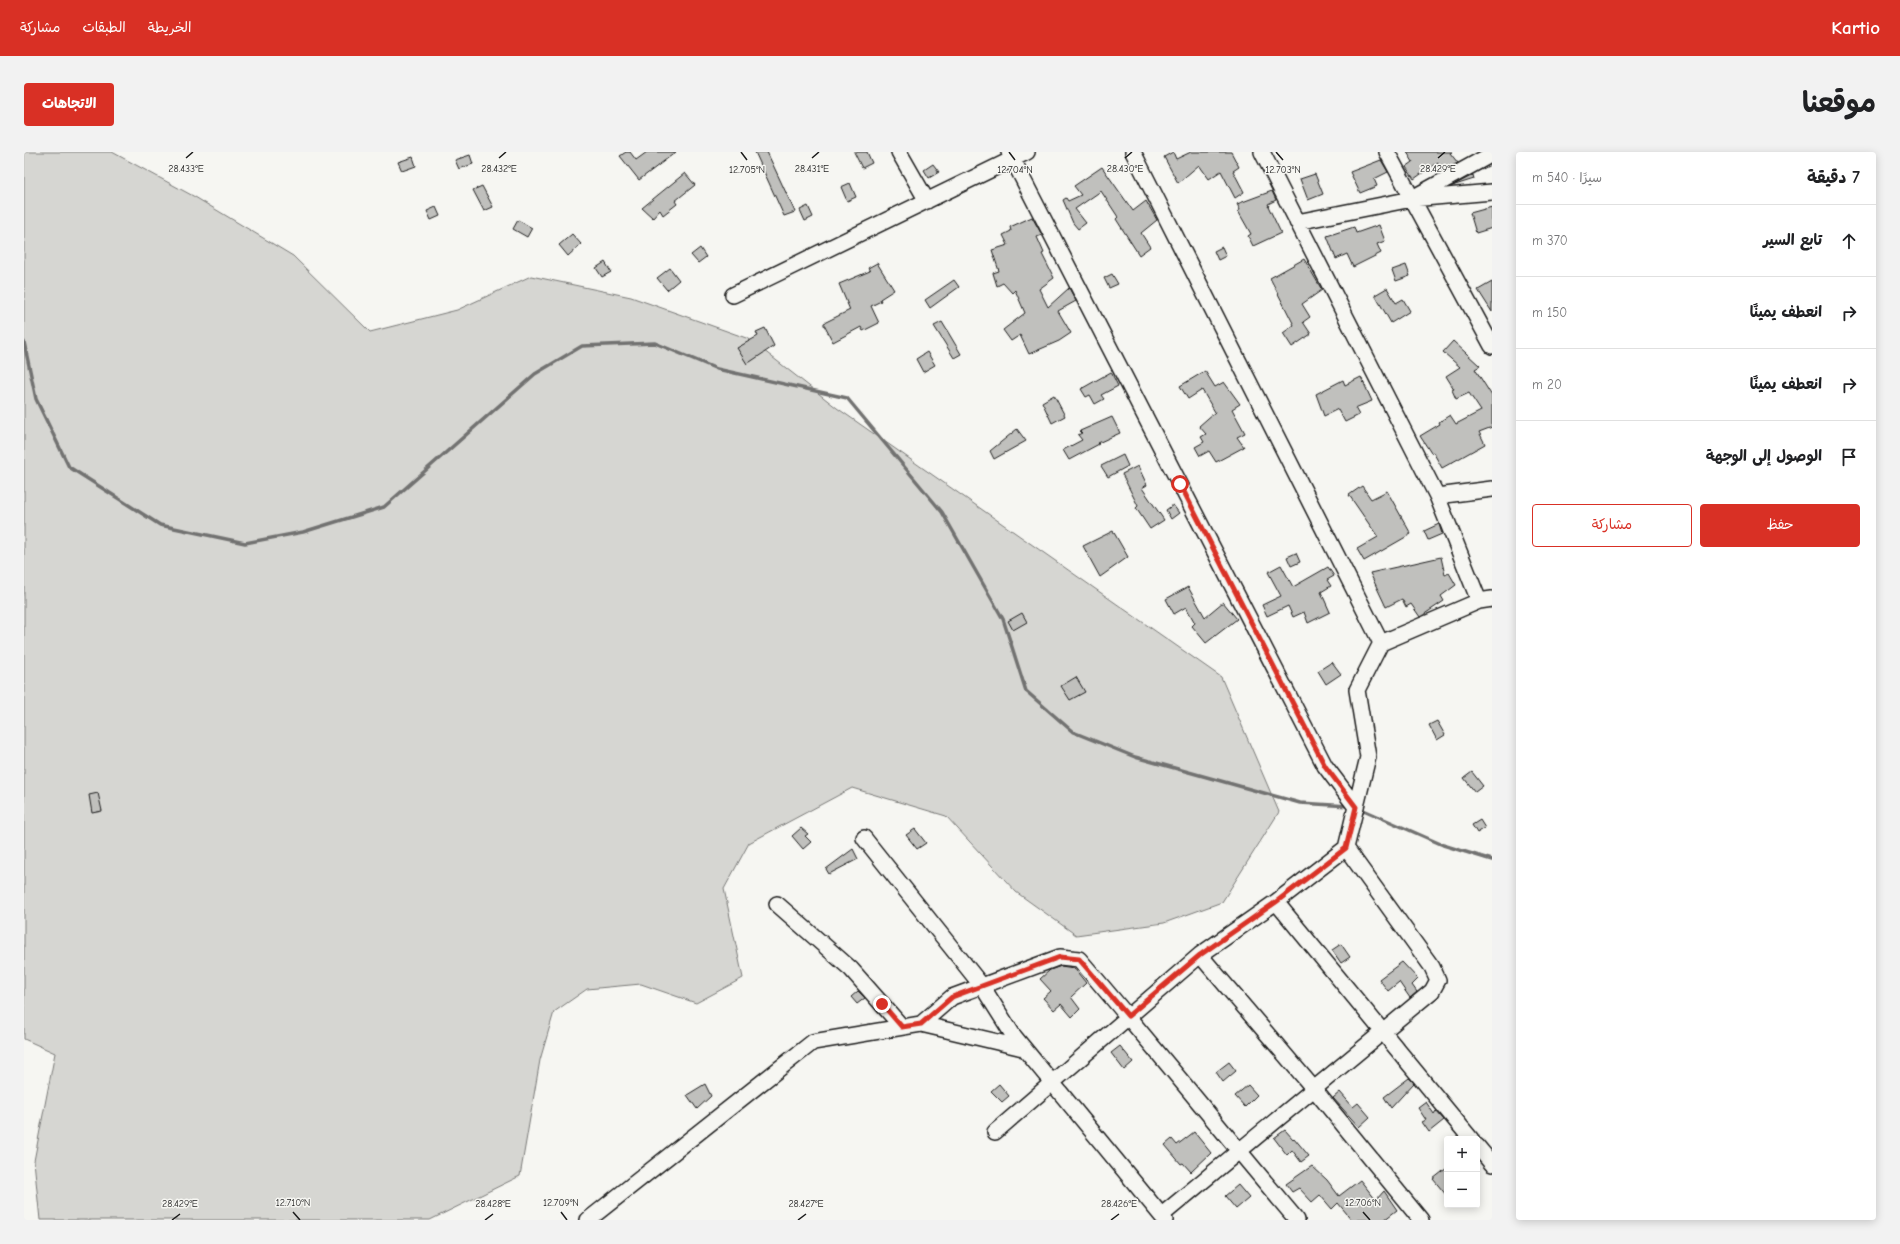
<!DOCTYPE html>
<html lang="ar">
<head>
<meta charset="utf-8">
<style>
  body { margin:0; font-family:"Comic Neue","Playpen Sans Arabic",sans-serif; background:#f2f2f2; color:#202124; direction:rtl }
  .controls { position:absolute; right:12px; bottom:12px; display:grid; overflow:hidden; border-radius:4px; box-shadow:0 2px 10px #0003 }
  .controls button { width:36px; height:36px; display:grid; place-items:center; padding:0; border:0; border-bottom:1px solid #e0e0e0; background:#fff; color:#202124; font:20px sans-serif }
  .stop { position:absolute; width:12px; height:12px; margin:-9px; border:3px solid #d93025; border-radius:50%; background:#fff }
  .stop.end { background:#d93025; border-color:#fff; box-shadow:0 1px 4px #0008 }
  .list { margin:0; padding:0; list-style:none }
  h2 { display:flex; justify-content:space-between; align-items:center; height:52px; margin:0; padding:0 16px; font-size:17px }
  h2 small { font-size:13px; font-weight:400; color:#757577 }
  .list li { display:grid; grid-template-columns:26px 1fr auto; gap:12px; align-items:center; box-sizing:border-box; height:72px; padding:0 16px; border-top:1px solid #e0e0e0 }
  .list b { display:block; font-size:15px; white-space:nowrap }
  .list em { font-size:13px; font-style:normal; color:#757577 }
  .actions { display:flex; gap:8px; padding:12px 16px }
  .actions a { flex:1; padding:9px 0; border:1px solid #d93025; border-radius:4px; text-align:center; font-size:14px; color:#d93025 }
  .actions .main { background:#d93025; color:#fff }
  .icon { flex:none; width:22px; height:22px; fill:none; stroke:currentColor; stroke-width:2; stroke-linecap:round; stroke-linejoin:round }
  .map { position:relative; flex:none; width:1468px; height:1068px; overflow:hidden; direction:ltr; border-radius:4px }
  header { display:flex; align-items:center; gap:24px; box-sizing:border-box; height:56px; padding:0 20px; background:#d93025; color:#fff }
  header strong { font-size:19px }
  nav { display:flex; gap:22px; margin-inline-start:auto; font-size:14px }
  .intro { display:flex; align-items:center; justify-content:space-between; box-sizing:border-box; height:96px; padding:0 24px }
  h1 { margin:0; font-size:28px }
  .button { padding:10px 18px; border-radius:4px; background:#d93025; color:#fff; font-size:14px; font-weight:700 }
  main { display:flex; gap:24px; padding:0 24px }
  aside { flex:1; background:#fff; border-radius:4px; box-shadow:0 2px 10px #0003 }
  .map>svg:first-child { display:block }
  .green { fill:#d6d6d2; stroke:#797977 }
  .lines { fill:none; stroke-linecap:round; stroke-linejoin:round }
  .stream { stroke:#727271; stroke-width:3.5 }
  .building { fill:#c0c0bd; stroke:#1c1c1c }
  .minor-casing { stroke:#1c1c1c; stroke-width:18 }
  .minor { stroke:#f6f6f2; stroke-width:15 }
  .route { stroke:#d93025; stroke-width:5 }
  .ticks { fill:none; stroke:#1c1c1c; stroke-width:1.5 }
  .ticks-label { font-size:10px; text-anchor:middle; fill:#1c1c1c; stroke:#f6f6f2; stroke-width:3; stroke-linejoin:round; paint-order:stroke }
</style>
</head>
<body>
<header>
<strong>Kartio</strong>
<nav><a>الخريطة</a><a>الطبقات</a><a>مشاركة</a></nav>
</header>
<div class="intro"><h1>موقعنا</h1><a class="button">الاتجاهات</a></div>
<main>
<aside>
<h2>7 دقيقة<small>سيرًا · 540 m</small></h2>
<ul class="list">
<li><svg class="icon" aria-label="ahead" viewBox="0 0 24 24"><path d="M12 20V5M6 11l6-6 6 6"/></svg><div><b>تابع السير</b></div><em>370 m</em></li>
<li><svg class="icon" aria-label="right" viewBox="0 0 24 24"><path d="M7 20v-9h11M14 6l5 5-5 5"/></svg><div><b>انعطف يمينًا</b></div><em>150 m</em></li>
<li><svg class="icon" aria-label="right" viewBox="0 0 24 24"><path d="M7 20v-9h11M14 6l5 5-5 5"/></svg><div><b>انعطف يمينًا</b></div><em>20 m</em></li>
<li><svg class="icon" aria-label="arrive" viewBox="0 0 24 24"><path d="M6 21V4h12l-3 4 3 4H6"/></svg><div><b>الوصول إلى الوجهة</b></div></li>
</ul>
<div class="actions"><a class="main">حفظ</a><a>مشاركة</a></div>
</aside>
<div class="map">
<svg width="1468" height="1068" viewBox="0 0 1468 1068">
  <rect width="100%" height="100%" fill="#f6f6f2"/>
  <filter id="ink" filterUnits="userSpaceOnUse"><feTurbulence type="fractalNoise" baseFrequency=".025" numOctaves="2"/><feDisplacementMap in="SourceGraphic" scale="8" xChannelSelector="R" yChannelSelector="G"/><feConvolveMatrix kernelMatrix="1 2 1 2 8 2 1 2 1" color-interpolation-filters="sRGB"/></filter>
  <g filter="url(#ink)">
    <!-- green -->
    <path class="green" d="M0 0H88L171 45 269 104 346 180 433 158 507 124 607 145 725 187 813 256 1197 525 1255 660 1198 750 1140 771 1052 783 992 740 922 664 828 636 725 691 700 737 719 826 672 851 617 832 563 837 530 860 516 908 496 1024 406 1068H16L10 1009 31 901 0 887Z"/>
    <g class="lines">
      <!-- stream -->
      <path class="stream" d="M0 190 12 247 45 315 136 373 221 391 279 380 360 355 511 222 558 194 631 191 693 217 823 246 918 360 979 467 1002 539 1049 580 1111 605 1276 651 1325 654
        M1335 656 1419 693 1468 708"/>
    </g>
    <!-- building -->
    <path class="building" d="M602 0H606L612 8 623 0H652L615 28 596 4Z
      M731 0H743L771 60 760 64Z
      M830 0H843L848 11 838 16Z
      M1149 0 1152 7 1167 0H1207L1215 15 1209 19 1220 40 1211 46 1197 19 1185 27 1175 13 1154 31 1140 5Z
      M1383 0H1428L1426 1 1434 11 1418 19 1414 10 1390 27 1382 15 1389 10Z
      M446 3 449 12 435 17 431 8Z
      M389 5 392 14 378 19 374 10Z
      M1357 8 1364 20 1350 27 1353 34 1336 41 1326 20Z
      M909 12 915 20 905 26 900 18Z
      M1078 15 1109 59 1122 49 1133 68 1117 81 1126 95 1115 103 1092 67 1094 65 1077 39 1051 57 1062 71 1054 77 1049 71 1039 48 1042 46 1044 49 1057 43 1050 34Z
      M661 21 671 33 651 49 653 52 639 63 636 58 629 66 618 56Z
      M1291 22 1299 42 1284 48 1276 27Z
      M1449 23 1450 27 1428 34Z
      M826 31 832 45 823 49 817 35Z
      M458 34 469 55 460 59 449 38Z
      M1248 39 1252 48 1244 52 1245 54H1244L1257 81 1229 94 1224 84 1227 82 1214 59 1216 58 1213 52Z
      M784 54 789 65 781 69 776 58Z
      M412 55 416 64 407 68 403 59Z
      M1468 55V76L1452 81 1446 61Z
      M1008 65 1018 83 1013 85 1020 101 1018 102 1030 126 1015 137 1024 155 1045 136 1052 149 1034 159 1047 181 1035 189 1005 202 996 183 987 189 979 178 1001 161 991 138 988 141 979 131 973 134 969 121 975 119 968 98 984 93 979 83 987 79 986 75Z
      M494 68 508 76 503 85 489 77Z
      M1355 73 1361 89 1353 92 1357 101 1329 115 1323 102 1312 107 1303 84 1330 75 1332 81Z
      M548 82 557 92 544 104 535 93Z
      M1198 95 1202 104 1194 108 1190 99Z
      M676 96 682 105 674 111 667 103Z
      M1280 107 1298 138 1278 152 1286 165 1279 170 1287 182 1268 195 1259 181 1270 173 1246 126Z
      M581 110 587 120 578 125 572 116Z
      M853 111 870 138 856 147 857 149 847 154 855 171 839 179 837 175 809 190 800 173V171L826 158 815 132 846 119 844 116Z
      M1382 113 1386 124 1372 129 1368 118Z
      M646 116 655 128 643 138 633 126Z
      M1088 122 1094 132 1085 136 1080 126Z
      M930 128 935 135 906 156 901 148Z
      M1468 130V160L1454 138Z
      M1363 136 1372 151 1379 147 1386 159 1367 171 1351 143Z
      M918 170 937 202 930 206 910 174Z
      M741 176 750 194 723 212 713 196 734 184 732 180Z
      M1429 189 1456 214 1451 217 1468 244V275L1455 280 1461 292 1418 316 1409 300 1407 301 1396 284 1416 272 1415 270 1426 263 1432 272 1457 259 1445 241 1432 247 1428 238 1430 237 1422 224 1436 215 1419 200Z
      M903 200 911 213 899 220 892 207Z
      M1181 219 1191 235 1200 230 1216 252 1208 257 1221 281 1213 285 1220 295 1192 310 1185 299 1176 304 1171 295 1180 290 1177 285 1182 282 1175 274 1191 260 1178 238 1164 247 1156 234Z
      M1087 220 1094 234 1077 243 1080 247 1071 252 1066 243 1062 245 1057 237Z
      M1337 225 1348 249 1331 256 1335 263 1321 270 1314 257 1300 264 1292 242 1319 228 1321 233Z
      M1030 243 1041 264 1028 271 1018 250Z
      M1088 265 1096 281 1074 291 1075 292 1045 308 1039 298 1058 288 1054 283 1058 281 1056 279Z
      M993 277 1002 289 970 307 966 299Z
      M1099 303 1104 314 1084 325 1077 314Z
      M1114 314 1123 333 1118 336 1140 368 1126 377 1112 356 1114 354 1098 322Z
      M1338 334 1347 347 1363 339 1387 382 1340 409 1333 397 1354 385 1325 343Z
      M1149 353 1155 361 1147 367 1142 358Z
      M1415 372 1418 382 1404 388 1400 379Z
      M1089 379 1104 405 1076 425 1059 394Z
      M1272 401 1276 410 1267 414 1263 405Z
      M1417 405 1421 423 1425 421 1432 433 1417 444 1420 449 1396 465 1387 452 1382 455 1378 447 1362 455 1346 421Z
      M1257 413 1269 435 1304 415 1310 424 1303 428 1307 434 1297 440 1306 460 1284 471 1280 460 1269 465 1264 454 1243 464 1238 453 1257 444 1244 420Z
      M1164 435 1181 465 1199 450 1213 467 1182 491 1168 474 1171 471 1162 455 1150 462 1142 447Z
      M998 461 1003 470 989 478 984 469Z
      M1308 510 1317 522 1302 532 1294 519Z
      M1052 525 1061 540 1046 548 1037 534Z
      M1413 569 1421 583 1413 588 1405 573Z
      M1448 620 1459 634 1451 640 1440 626Z
      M74 641 78 659 68 661 65 643Z
      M1456 668 1461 676 1453 681 1448 673Z
      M777 676 784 682 781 684 787 690 779 697 768 684Z
      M891 677 902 691 893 697 882 683Z
      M829 697 834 707 805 722 802 717Z
      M1317 792 1326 805 1317 811 1308 798Z
      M1378 810 1394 827 1388 833 1393 840 1386 846 1375 830 1364 839 1355 827Z
      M1037 814 1050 816 1062 831 1047 845 1056 857 1048 865 1037 852 1030 858 1019 846 1027 839 1016 827 1026 818Z
      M834 839 841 846 833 852 827 845Z
      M1096 894 1109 910 1100 918 1087 901Z
      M1205 910 1212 919 1199 930 1192 920Z
      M1385 926 1390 931 1367 956 1360 945Z
      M681 932 687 944 673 957 663 943Z
      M975 932 985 944 978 950 967 939Z
      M1224 933 1233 943 1221 955 1211 944Z
      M1316 940 1329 955 1334 951 1346 965 1335 975 1309 946Z
      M1402 950 1410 962 1412 959 1420 968 1405 980 1398 970 1402 968 1394 956Z
      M1261 978 1269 987 1270 986 1285 1004 1277 1010 1268 998 1263 1003 1250 986Z
      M1170 980 1187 1001 1167 1020 1159 1011 1157 1012 1141 993 1148 987 1153 993Z
      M1288 1014 1303 1028 1315 1044 1336 1028 1352 1048 1360 1039 1373 1058 1360 1068H1328L1314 1051 1308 1057 1296 1043 1288 1050 1275 1036 1268 1040 1262 1032Z
      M1423 1016V1044L1409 1027Z
      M1214 1033 1225 1046 1212 1057 1201 1044Z"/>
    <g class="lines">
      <!-- minor casing -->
      <g class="minor-casing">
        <path id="minor" d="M875 0 903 49
          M985 0 1301 614 1332 655
          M1238 0 1413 344 1455 449
          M1363 0 1468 194
          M1392 44 1468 2
          M1273 70 1388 47 1468 40
          M709 143 1003 0
          M1413 344 1468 337
          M1357 491 1455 449 1468 447
          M840 686 958 834 989 883 1141 1068
          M1252 750 1447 987
          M753 752 827 817 878 875
          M1176 803 1290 937 1397 1068
          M897 872 999 896
          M971 980 1176 803 1252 750 1322 696 1344 605 1333 538 1357 491 1109 0
          M1453 994 1468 1012
          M1138 1063 1408 839 1414 828 1408 815 1322 696
          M564 1068 789 890 897 872 928 845 1036 805 1055 807C1129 893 1200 982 1273 1068"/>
      </g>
      <!-- minor -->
      <use href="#minor" class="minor"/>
    </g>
  </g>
  <g class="lines" filter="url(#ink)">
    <!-- route -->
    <path class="route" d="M858 852 878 875 897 872 928 845 1036 805 1055 807 1104 864 1176 803 1252 750 1322 696 1332 655 1301 614 1156 332"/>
  </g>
  <!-- ticks -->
  <path class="ticks" d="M717 0 723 8M985 0 991 8M1252 0 1259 8M162 6 169 0M475 6 482 0M788 6 795 0M1101 6 1108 0M1414 6 1421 0M269 1060 276 1068M537 1060 543 1068M1339 1060 1346 1068M148 1068 156 1062M461 1068 469 1062M774 1068 782 1062M1087 1068 1095 1062"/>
  <g class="ticks-label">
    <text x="475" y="20">28.432°E</text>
    <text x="162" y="20">28.433°E</text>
    <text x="788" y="20">28.431°E</text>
    <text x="1101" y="20">28.430°E</text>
    <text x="1414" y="20">28.429°E</text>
    <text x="723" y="21">12.705°N</text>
    <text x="991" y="21">12.704°N</text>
    <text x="1259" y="21">12.703°N</text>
    <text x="269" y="1054">12.710°N</text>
    <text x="537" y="1054">12.709°N</text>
    <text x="1339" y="1054">12.706°N</text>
    <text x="156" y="1055">28.429°E</text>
    <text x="469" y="1055">28.428°E</text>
    <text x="782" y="1055">28.427°E</text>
    <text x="1095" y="1055">28.426°E</text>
  </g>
</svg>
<div class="controls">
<button>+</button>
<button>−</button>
</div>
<div class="stop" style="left:1156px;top:332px"></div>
<div class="stop end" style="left:858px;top:852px"></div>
</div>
</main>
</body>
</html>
